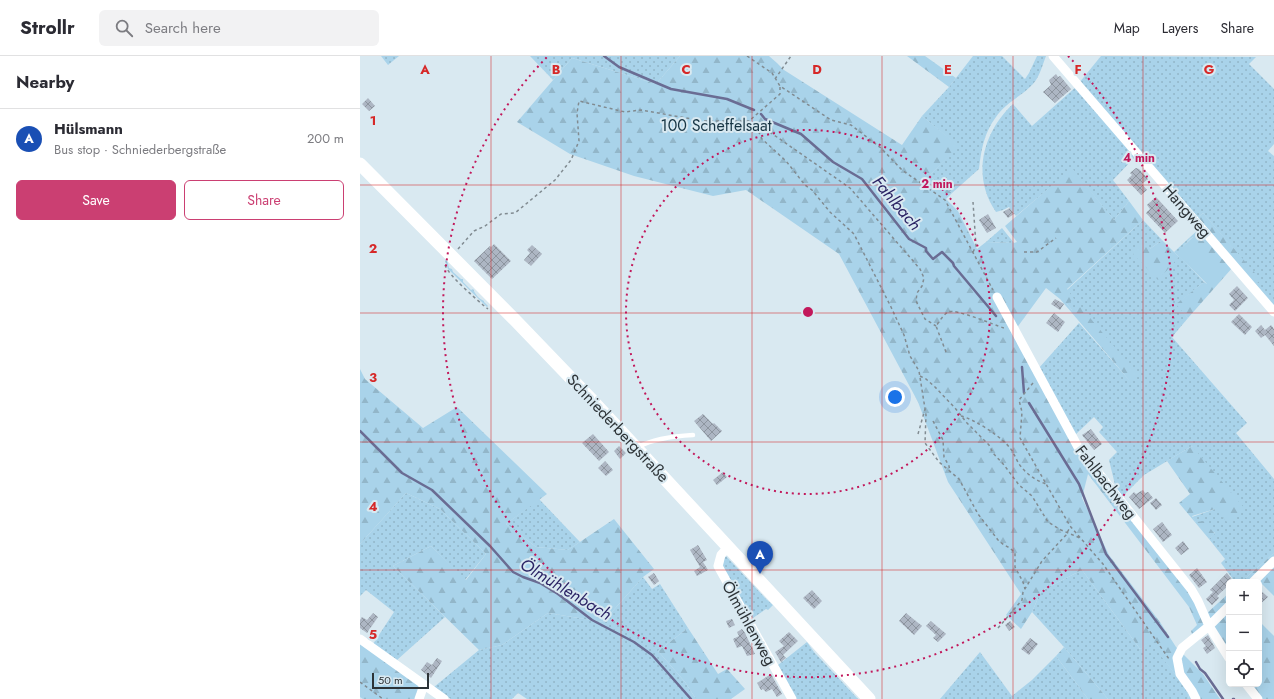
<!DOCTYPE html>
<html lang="en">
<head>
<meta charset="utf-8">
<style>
  body { margin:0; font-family:Jost,sans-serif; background:#f2f2f3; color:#2b2b33 }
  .controls { position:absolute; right:12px; bottom:12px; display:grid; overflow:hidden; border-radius:6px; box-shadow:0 4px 16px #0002 }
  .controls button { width:36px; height:36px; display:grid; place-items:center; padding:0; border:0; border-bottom:1px solid #e1e1e2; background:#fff; color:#2b2b33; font:20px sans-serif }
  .scale { position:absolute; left:12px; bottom:10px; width:57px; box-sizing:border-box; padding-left:4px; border:2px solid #2d3337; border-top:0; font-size:11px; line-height:14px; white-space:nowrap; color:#2d3337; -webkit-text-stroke:3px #d9e9f1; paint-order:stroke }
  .you { position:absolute; left:535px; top:341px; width:14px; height:14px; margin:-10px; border:3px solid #fff; border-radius:50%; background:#1a73e8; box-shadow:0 0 0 6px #1a73e833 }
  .badge { display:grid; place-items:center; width:26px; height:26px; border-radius:50%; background:#cb3f72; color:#fff; font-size:13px; font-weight:700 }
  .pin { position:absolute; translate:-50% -33px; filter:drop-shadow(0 1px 2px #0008) }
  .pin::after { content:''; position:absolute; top:21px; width:14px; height:12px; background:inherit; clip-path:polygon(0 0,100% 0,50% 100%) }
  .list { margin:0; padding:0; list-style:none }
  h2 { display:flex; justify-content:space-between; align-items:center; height:52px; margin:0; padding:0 16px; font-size:17px }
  h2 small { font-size:13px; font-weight:400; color:#7c7c81 }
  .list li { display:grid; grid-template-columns:26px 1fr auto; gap:12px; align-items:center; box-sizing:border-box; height:60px; padding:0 16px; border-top:1px solid #e1e1e2 }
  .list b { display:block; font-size:15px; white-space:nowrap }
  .list p { margin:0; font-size:13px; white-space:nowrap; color:#7c7c81 }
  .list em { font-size:13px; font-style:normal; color:#7c7c81 }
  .actions { display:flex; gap:8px; padding:12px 16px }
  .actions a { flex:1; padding:9px 0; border:1px solid #cb3f72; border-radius:6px; text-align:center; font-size:14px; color:#cb3f72 }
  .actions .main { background:#cb3f72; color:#fff }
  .icon { flex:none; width:22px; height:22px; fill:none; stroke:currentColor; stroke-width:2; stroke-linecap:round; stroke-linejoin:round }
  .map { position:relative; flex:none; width:914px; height:643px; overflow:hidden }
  header { display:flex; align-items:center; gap:24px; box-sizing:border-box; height:56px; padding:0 20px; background:#fff; border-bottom:1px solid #e1e1e2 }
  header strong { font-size:19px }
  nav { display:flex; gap:22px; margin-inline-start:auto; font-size:14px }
  .search { width:280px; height:36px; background:#f2f2f3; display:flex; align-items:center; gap:10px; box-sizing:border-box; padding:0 14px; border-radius:6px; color:#7c7c81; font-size:15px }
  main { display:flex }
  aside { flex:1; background:#fff }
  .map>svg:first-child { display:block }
  .grass { fill:url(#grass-dots) }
  .forest { fill:url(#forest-firs) }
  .green { fill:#a9d3ea }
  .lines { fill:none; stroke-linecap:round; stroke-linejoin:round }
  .stream { stroke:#6a6c93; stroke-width:2.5 }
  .building { fill:url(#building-cross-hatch) }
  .path { stroke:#818b91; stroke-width:1.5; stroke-dasharray:3 3; stroke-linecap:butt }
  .lane { stroke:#fff; stroke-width:4.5 }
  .street { stroke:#fff; stroke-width:9 }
  .secondary { stroke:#fff; stroke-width:13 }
  .grid { fill:none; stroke:#d62828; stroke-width:1; stroke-opacity:0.55 }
  .ring { fill:none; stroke:#c2185b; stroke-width:2; stroke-dasharray:2 4 }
  .labels { text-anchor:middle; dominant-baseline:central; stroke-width:4; stroke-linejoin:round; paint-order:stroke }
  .park-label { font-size:16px; fill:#173544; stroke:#d9e9f1 }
  .street-label { font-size:16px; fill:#2d3337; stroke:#d9e9f1 }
  .water-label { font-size:17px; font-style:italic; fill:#2c2465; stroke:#d9e9f1 }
  .grid-label { font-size:13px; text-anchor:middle; font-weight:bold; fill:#d62828; stroke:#d9e9f1; stroke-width:4; stroke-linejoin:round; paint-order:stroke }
  .centre { fill:#c2185b; stroke:#d9e9f1; stroke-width:2 }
  .ring-label { font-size:12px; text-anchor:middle; font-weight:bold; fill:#c2185b; stroke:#d9e9f1; stroke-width:4; stroke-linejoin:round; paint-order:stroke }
</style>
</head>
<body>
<header>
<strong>Strollr</strong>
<div class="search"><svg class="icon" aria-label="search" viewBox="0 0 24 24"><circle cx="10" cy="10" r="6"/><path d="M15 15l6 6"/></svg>Search here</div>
<nav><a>Map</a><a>Layers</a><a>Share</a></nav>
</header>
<main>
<aside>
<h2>Nearby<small></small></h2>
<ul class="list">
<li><span class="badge" style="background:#1a4fb4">A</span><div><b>Hülsmann</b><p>Bus stop · Schniederbergstraße</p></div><em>200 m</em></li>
</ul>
<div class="actions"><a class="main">Save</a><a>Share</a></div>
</aside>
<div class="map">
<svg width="914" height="643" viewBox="0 0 914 643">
  <defs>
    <pattern id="grass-dots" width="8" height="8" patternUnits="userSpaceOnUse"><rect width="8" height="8" fill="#a9d3ea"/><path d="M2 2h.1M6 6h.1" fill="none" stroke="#92b6c9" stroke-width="1.8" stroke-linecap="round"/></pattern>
    <pattern id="forest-firs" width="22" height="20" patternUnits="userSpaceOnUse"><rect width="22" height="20" fill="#a9d3ea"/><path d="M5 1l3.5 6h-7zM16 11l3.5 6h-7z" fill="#92b6c9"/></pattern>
    <pattern id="building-cross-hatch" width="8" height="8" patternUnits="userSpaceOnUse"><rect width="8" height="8" fill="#adb6c3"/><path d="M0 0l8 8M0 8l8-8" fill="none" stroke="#8d959f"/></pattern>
  </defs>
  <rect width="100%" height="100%" fill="#d9e9f1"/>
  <!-- grass -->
  <path class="grass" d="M21 0H39L28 9Z
    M170 0H320L296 28 212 2 193 24Z
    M613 0H642L665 23 669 17 677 0H686C682 10 680 20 673 28 662 40 645 47 636 61 624 77 621 94 619 113L592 137 569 120 598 90 562 60 589 31Z
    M741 0 896 1 889 8 914 33V88L908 95 914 100V253L894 229 900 224 843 157 836 163 719 27Z
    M717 30 776 100 753 124 769 145 754 164 712 113 656 160 649 151 643 154 636 156C611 120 623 76 653 48L672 70Z
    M783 164 802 184 790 193 773 198 819 201 814 196 829 182 830 183 817 197 844 226 817 248 828 262 812 281 887 367 876 377 914 423V497L881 526H875L861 507 865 503 849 483 855 477 836 466 832 461 855 453 832 390 784 419 761 442 757 437 749 404 757 396 739 376 743 371 734 361 714 380 678 313 719 267 770 325 707 248V234Z
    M642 172 654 187 626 186Z
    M87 203 89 212 92 213 93 216 101 223H103V226L111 234 113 233C115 238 119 243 124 245V246L128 250 127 251 88 213 85 205Z
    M46 437 80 453 126 498 105 524 71 490 33 510 85 561 37 604 13 588 34 556 6 534 0 540V488Z
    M179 443 220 486 208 494 176 491 146 468Z
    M365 499 406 543 413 549 408 554 406 553 390 564 363 511 364 501Z
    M722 514 780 593 791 586 827 634 829 643H748L704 591 672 556 681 535Z
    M283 521 292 533 300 528 328 572 298 595 325 626 336 643H167L158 637 152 643H91L74 631 119 594 142 589 188 557 243 566Z
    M447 586 454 596 498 643H435L418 609Z
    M620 596 652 640 672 624 696 600 728 643H580Z"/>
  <!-- forest -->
  <path class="forest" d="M320 0H409L417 7 424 14 542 89 562 60 599 90 569 120 592 137 586 143 598 155 617 193 626 186 654 187 657 186 645 170 712 112 754 164 769 145 783 164 707 233 714 243 707 248 712 254 721 251 777 318 770 325 700 243 686 232 656 273 717 392 837 546 848 570 833 581 831 575 837 569 829 551 728 418 722 442 749 499 800 566 816 591 843 618 860 643H829L827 634 791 587 780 593 722 514 681 535 672 556 661 573 646 559 661 538 588 426 558 346 479 198 386 134 353 140 274 120 210 98 157 66 212 2 296 28Z
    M547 0H565L596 22 589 31Z
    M843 157 901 224 894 229 873 211 828 262 816 248 844 226 847 228 833 181 830 183 829 182 839 173 836 163Z
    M802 184 819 201 798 224 773 198 780 186 790 193Z
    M0 313 5 323 63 372 97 351 187 438 146 468 176 491 208 494 254 463 294 513 283 521 243 566 188 557 142 589 119 594 33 510 71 490 106 524 126 498 80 453 46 437 0 488Z
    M832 390 885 453 868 467 855 453 832 460 836 466 844 465 855 478 849 483 819 447 830 438 807 405Z
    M914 497V540L898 524 891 526H881Z
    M869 537V548L849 568 846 558Z
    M869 552V599L851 570Z
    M899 565 914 580V643H901L888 628H899Z
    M328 572 358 618 367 613 385 633 371 643H336L325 626 298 595Z
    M0 585 57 627 59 632 57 643H3L0 641Z
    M704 591 748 643H728L696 600Z"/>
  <!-- green -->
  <path class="green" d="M833 181 862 212 847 228 816 197Z"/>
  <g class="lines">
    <!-- stream -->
    <path class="stream" d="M244 0 259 11 311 33 367 43 394 54
      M401 58 405 63 441 78 473 106 502 123 549 183 566 192V195L573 203 582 196 593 207 594 210 636 260
      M662 311 664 337
      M669 347 719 428 746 498 808 581
      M0 375 42 417 72 434 130 490 153 516 163 521 180 527 198 538 232 564 274 586 292 599 331 643
      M836 606 840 613 845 617 863 643
      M873 643H874"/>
  </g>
  <!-- building -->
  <path class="building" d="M696 18 698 21 700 20 711 33 695 47 683 36 691 29 689 24Z
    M8 42 15 50 9 55 2 48Z
    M776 112 779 113 788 123 782 128 787 134 781 139 767 124 772 119 770 117Z
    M796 141 818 165 805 177 786 157 790 153 787 149Z
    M650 152 654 158 648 162 643 156Z
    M628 158 636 172 627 177 619 164Z
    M134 188 151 205 132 223 114 205 130 190 131 191Z
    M172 189 182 198 171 210 164 204 170 197 167 194Z
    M877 230 888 242 875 255 869 249 874 244 869 238Z
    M695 243 704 248 700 254 691 248Z
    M694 257 705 266 698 276 686 267Z
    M879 258 892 271 885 279 871 266Z
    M901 269 905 274 911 269 914 273V290L905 279 901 282 895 275Z
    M343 358 353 368 354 367 362 375 351 385 334 365Z
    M731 373 742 388 734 394 722 379Z
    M233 378 249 396 239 405 222 387Z
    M259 390 266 397 260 403 254 395Z
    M245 405 253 414 246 420 238 412Z
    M363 416 367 421 357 429 353 424Z
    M783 434 785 437 788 436 793 442 779 453 769 441 774 436 776 438Z
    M796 442 802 449 796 454 790 447Z
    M802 466 812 479 803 486 793 473Z
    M823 485 829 493 821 499 815 492Z
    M338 489 347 504 343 506 348 514 337 520 334 515 340 511 330 494Z
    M837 512 847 526 839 532 829 519Z
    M294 517 299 525 294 529 288 521Z
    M867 517 874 526H869V529L857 540 859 542 852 549 846 543 853 536 850 534Z
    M899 533 908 541 899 549Z
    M452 534 462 545 454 553 443 542Z
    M13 557 18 561 7 577 0 572V564L2 561 7 564Z
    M546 557 562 570 554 579 539 565Z
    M372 563 375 569 369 572 366 565Z
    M571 565 586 578 578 586 573 582 576 579 566 570Z
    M650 565 655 571 649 575 645 569Z
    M382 573 385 577 395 598 387 600 382 590 377 592 373 583 379 580 377 576Z
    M429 576 438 585 423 599 426 602 421 606 415 596 424 590 419 585Z
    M848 579 855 592 847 598 843 592 846 590 841 584Z
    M670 582 678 588 669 599 661 593Z
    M77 602 82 605 71 622 61 614 67 606 72 609Z
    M411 618 422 638 417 641 412 633 406 636 403 633 401 634 397 627Z"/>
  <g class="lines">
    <!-- path -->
    <path class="path" d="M387 0 412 17 420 30 471 64 491 69 521 92 542 114 585 144 633 234
      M415 23 431 0
      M389 65 396 70 404 72 490 132 560 213 564 222 562 230 557 237 556 245 565 263 576 270
      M396 70 402 83 426 105 445 129 452 134 470 156 494 178 531 251 544 279 550 300 559 315 566 359 565 387 579 406 599 423 605 434 618 458 638 484 644 489 650 492 655 497V511L663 526 665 533
      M98 193 114 175 125 170 141 158 155 157 195 124 211 104 219 85 217 57 219 45 265 56 281 54 343 65H389L420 38V30
      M613 196 616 190 613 146
      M664 196H677L696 182
      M85 209C89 220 113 240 123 249L128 253
      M586 296 576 270C579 266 583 259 588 256 595 252 634 269 644 272
      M560 320 566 323 575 331 595 352 607 367 629 389 633 397 644 409 659 429 672 440 688 466 701 474 720 482
      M673 327 659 344 662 356 660 382 710 470 743 508 809 603
      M601 360C614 363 642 381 650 392 654 397 656 403 659 408 666 418 675 424 686 428
      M573 365 583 384 584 401 589 410 590 416
      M558 378 565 353
      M638 572 662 544 663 536 682 505 706 479 710 471
      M0 626 23 643"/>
    <!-- lane -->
    <path class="lane" d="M278 391C293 383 315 380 333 379"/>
    <!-- street -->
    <path class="street" d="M693 0 914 256
      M637 241 718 391 831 533 838 545 849 570 869 602
      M368 491 361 499 358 510 432 643
      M893 526 914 505
      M0 583 84 643
      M886 628 898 643
      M59 643 64 629
      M836 643 832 635 820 618 817 602 822 592 849 570 869 550"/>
    <!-- secondary -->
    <path class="secondary" d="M0 108 155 264 230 342 509 643"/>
  </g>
  <!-- grid -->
  <path class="grid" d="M131 0V643M261 0V643M392 0V643M522 0V643M653 0V643M783 0V643M0 129H914M0 257H914M0 386H914M0 514H914"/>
  <!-- distance rings -->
  <g class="ring">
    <circle cx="448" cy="256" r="182"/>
    <path d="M708 0A365 365 0 1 1 188 0"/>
  </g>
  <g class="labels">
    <!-- park labels -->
    <g class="park-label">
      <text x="356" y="69">100 Scheffelsaat</text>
    </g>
    <!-- street labels -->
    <g class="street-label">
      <text transform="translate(827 155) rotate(49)">Hangweg</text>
      <text transform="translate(258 372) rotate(47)">Schniederbergstraße</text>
      <text transform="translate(746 426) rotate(52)">Fahlbachweg</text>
      <text transform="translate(389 567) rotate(61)">Ölmühlenweg</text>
    </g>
    <!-- water labels -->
    <g class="water-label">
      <text transform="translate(537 147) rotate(50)">Fahlbach</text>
      <text transform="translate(206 533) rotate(31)">Ölmühlenbach</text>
    </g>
  </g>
  <g class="grid-label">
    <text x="65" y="18">A</text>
    <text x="196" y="18">B</text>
    <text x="326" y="18">C</text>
    <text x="457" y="18">D</text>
    <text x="588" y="18">E</text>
    <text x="718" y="18">F</text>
    <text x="849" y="18">G</text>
    <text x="13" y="69">1</text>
    <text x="13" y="197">2</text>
    <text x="13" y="326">3</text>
    <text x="13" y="455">4</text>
    <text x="13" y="583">5</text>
  </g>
  <circle cx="448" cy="256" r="6" class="centre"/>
  <g class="ring-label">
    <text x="779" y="106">4 min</text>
    <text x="577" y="132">2 min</text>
  </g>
</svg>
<div class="controls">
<button>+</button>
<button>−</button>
<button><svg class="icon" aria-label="locate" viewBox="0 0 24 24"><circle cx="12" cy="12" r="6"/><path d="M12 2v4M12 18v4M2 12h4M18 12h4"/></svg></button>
</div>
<div class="scale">50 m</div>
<div class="you"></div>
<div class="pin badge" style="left:400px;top:518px;background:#1a4fb4">A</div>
</div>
</main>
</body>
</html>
